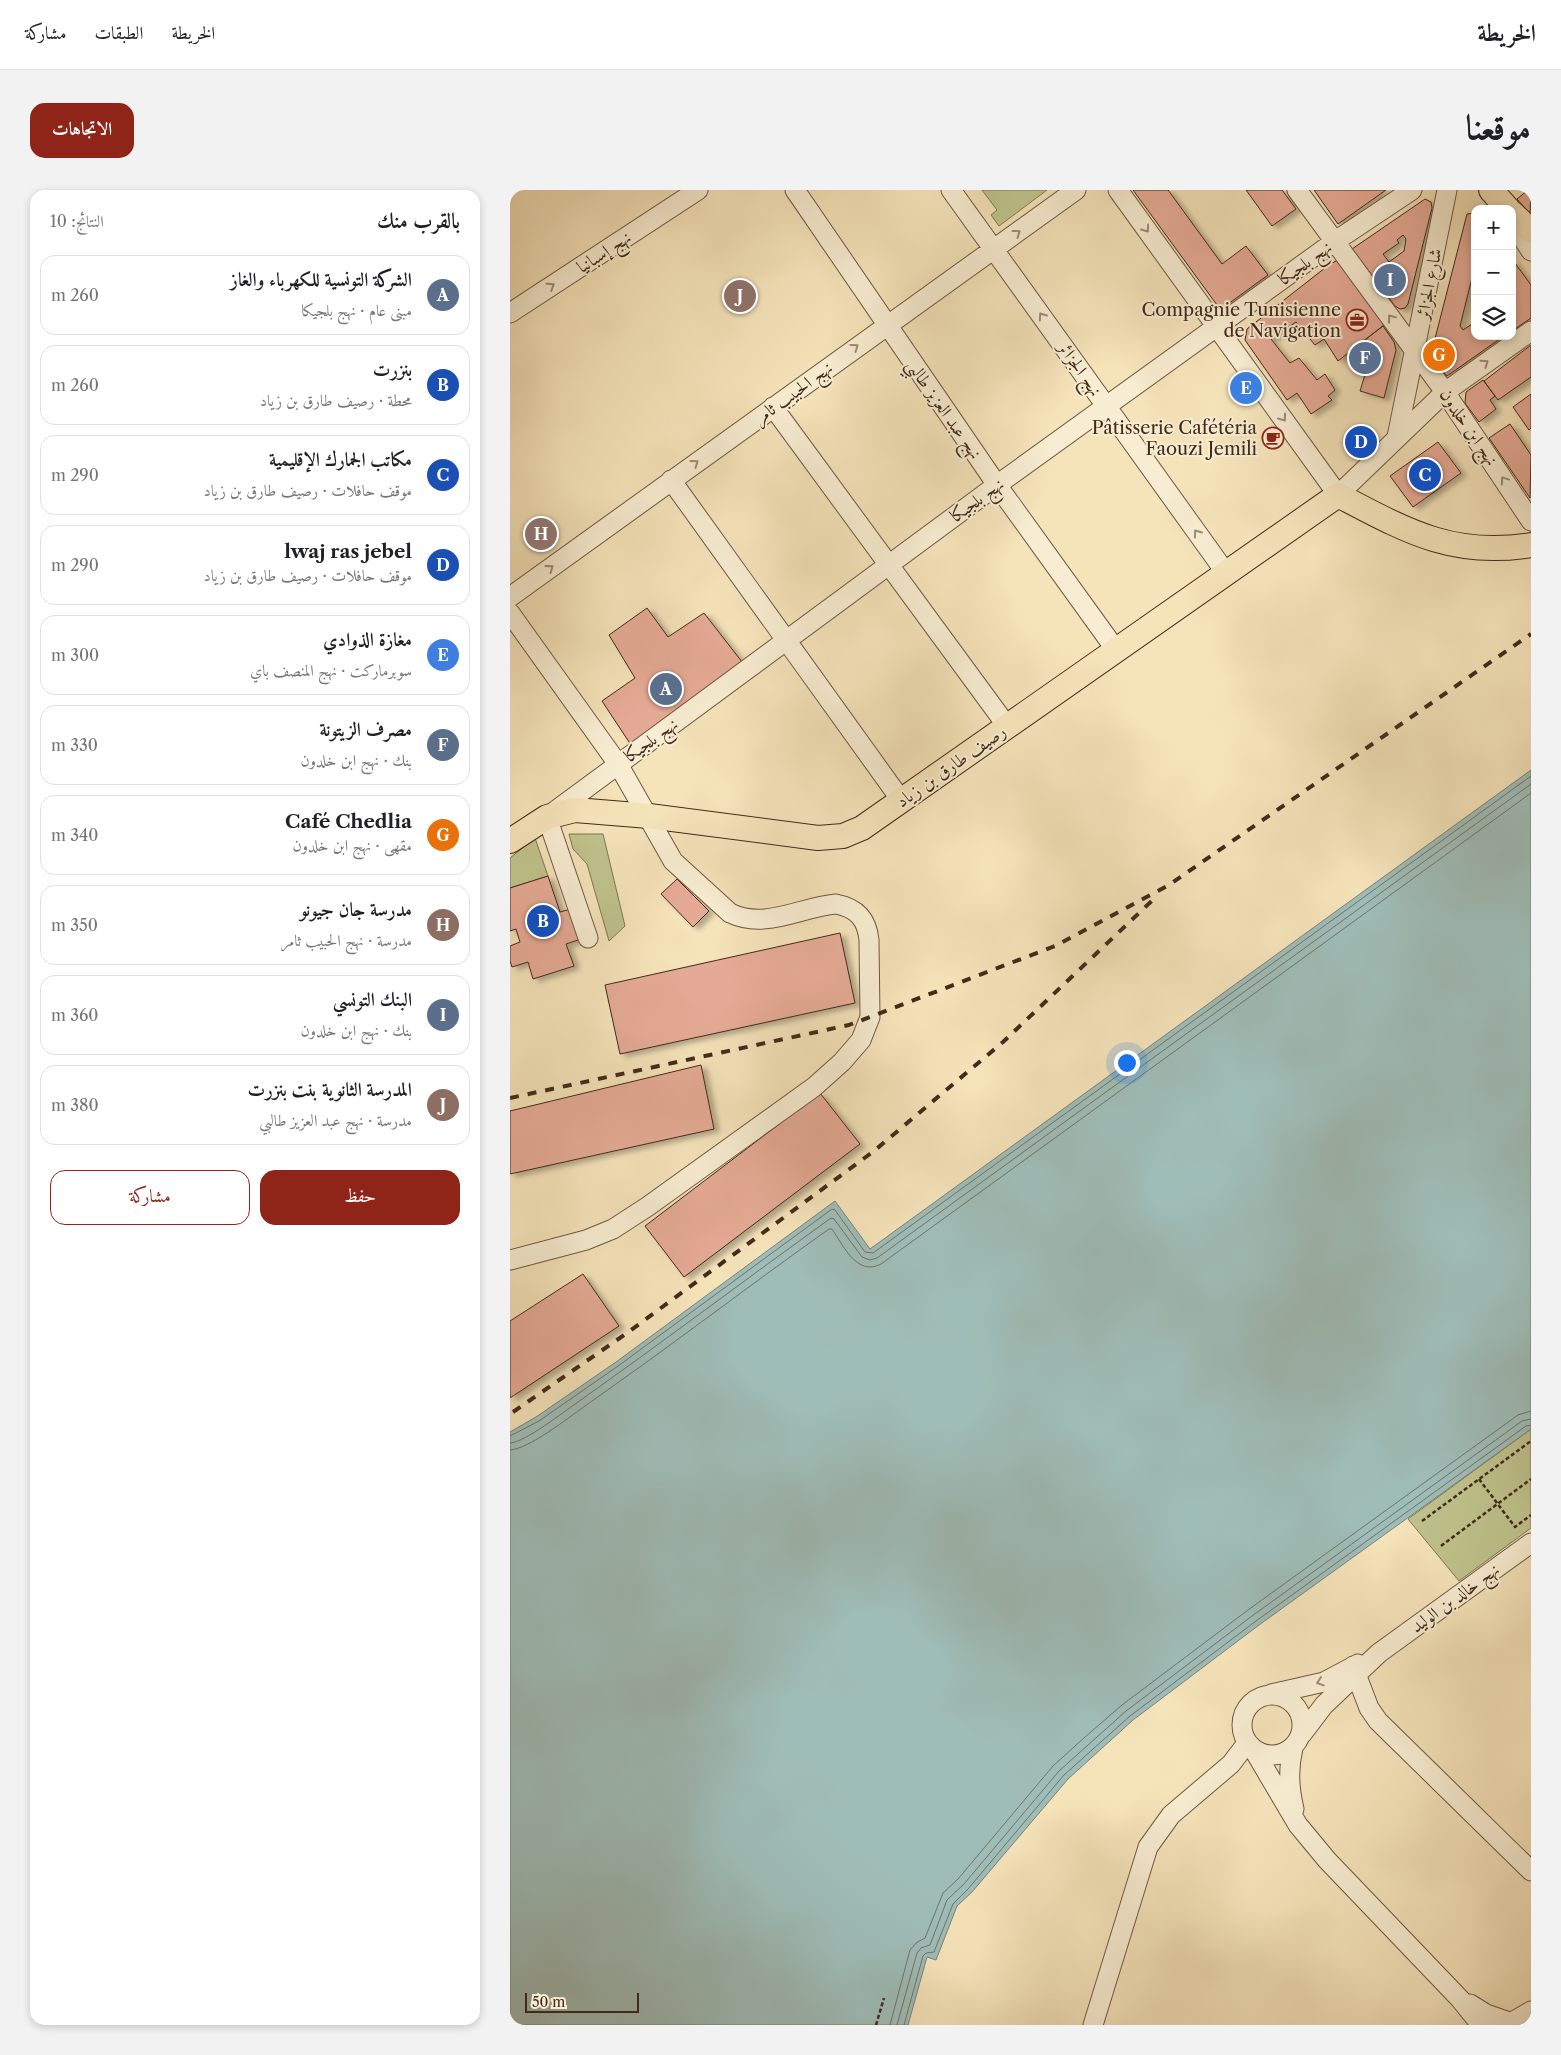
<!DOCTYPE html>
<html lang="ar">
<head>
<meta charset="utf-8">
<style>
  body { margin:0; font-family:"Libre Caslon Text",Amiri,serif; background:#f2f2f2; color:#202124; direction:rtl }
  .controls { position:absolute; right:15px; top:15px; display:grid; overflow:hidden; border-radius:10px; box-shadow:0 2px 8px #0003 }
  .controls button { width:45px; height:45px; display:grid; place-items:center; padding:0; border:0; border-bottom:1px solid #e0e0e0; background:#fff; color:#202124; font:25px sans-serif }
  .scale { position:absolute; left:15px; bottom:12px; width:114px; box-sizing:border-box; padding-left:5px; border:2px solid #422a1b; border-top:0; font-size:14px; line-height:18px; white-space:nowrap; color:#422a1b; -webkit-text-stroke:4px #f8edd2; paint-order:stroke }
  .you { position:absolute; left:616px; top:872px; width:18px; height:18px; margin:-12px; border:4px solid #fff; border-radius:50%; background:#1a73e8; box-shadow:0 0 0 8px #1a73e833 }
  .badge { display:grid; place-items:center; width:32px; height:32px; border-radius:50%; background:#8f2418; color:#fff; font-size:16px; font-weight:700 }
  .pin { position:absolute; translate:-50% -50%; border:2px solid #fff; box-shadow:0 1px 5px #0006 }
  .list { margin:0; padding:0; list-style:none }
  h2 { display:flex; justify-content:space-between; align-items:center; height:65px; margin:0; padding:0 20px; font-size:21px }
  h2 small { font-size:16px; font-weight:400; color:#757577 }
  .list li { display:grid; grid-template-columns:32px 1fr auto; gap:15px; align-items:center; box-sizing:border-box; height:80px; margin:0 10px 10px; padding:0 10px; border:1px solid #e0e0e0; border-radius:15px }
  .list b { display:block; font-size:19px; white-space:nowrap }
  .list p { margin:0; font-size:16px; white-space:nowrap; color:#757577 }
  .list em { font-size:16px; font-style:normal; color:#757577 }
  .actions { display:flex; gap:10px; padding:15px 20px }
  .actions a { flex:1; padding:11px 0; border:1px solid #8f2418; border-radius:15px; text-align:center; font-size:18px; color:#8f2418 }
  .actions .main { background:#8f2418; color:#fff }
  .icon { flex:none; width:28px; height:28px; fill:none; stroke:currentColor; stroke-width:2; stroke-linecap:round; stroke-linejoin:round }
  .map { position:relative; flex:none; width:1021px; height:1835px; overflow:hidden; direction:ltr; border-radius:15px }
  header { display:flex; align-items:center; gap:30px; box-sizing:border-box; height:70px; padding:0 25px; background:#fff; border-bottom:1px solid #e0e0e0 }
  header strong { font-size:24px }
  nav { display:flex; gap:28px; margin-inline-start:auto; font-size:18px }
  .intro { display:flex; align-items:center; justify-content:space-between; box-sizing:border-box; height:120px; padding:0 30px }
  h1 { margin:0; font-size:35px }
  .button { padding:12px 22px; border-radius:15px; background:#8f2418; color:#fff; font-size:18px; font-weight:700 }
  main { display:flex; gap:30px; padding:0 30px }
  aside { flex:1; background:#fff; border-radius:15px; box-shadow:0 2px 8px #0003 }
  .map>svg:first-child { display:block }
  .green { fill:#bfc38d; stroke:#807654 }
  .water { fill:#9fbdb8; stroke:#7a8279 }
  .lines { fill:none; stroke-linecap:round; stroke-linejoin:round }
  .shore { stroke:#70746a; stroke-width:1 }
  .building { fill:#e5aa95; stroke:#422a1b; fill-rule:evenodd; filter:url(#shadow) }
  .minor-casing { stroke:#6f5843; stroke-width:21 }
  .major-casing { stroke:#422a1b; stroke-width:26 }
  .path { stroke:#422a1b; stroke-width:2.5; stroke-dasharray:4 2.5; stroke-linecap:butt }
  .minor { stroke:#f8edd2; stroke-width:19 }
  .major { stroke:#f5e3ba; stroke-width:24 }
  .rail { stroke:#422a1b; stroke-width:4; stroke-dasharray:9 9; stroke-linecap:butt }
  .oneway { stroke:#9d8c76 }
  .labels { text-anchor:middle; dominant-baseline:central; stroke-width:4; stroke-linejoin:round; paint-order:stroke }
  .street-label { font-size:18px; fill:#422a1b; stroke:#f8edd2 }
  .poi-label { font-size:18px; fill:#422a1b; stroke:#f8edd2; text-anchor:end }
</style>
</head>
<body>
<header>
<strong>الخريطة</strong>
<nav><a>الخريطة</a><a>الطبقات</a><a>مشاركة</a></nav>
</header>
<div class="intro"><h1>موقعنا</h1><a class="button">الاتجاهات</a></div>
<main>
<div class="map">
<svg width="1021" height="1835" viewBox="0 0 1021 1835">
  <defs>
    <filter id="shadow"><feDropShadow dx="5.5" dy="3" stdDeviation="2.5" flood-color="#0004"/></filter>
  </defs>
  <rect width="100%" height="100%" fill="#f5e3ba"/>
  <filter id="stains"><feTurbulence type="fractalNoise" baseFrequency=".004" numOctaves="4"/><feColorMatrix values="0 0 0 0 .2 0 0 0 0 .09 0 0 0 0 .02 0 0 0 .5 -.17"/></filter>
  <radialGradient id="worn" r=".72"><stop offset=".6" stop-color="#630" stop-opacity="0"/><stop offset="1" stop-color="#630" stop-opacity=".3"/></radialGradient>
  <!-- green -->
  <path class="green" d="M472 0H537L489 36 481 25 487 20Z
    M59 644H93L115 736 99 751 77 674 63 659Z
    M25 648 38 686 0 698V668Z
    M1021 1239V1338L949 1391 898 1329Z"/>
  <!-- water -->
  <path class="water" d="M1021 580V1239L749 1435 623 1530 558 1589 462 1702 447 1716 426 1770 417 1767 398 1835H0V1242L26 1227 106 1172 325 1011 360 1059Z"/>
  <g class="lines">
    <!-- shore -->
    <path class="shore" d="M0 1246 29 1231 108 1176 322 1019 325 1020 355 1062 363 1063 1021 586
      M0 1253C16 1252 53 1222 68 1212 153 1152 236 1089 321 1028L324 1029 352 1067 360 1070 367 1068 1021 594
      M0 1260C19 1259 58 1228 75 1216 157 1159 237 1097 319 1039H322C333 1055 347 1087 371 1074L1021 603
      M380 1835 400 1760 406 1753 415 1748 433 1703 448 1689 543 1576 575 1547 612 1515 738 1420 1008 1225 1021 1221
      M387 1835 407 1763 411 1758 420 1755 437 1710 454 1694 549 1581 616 1521 742 1426 1012 1231 1021 1229
      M394 1835 413 1766 416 1763 424 1762 443 1714 458 1699 554 1585 620 1526 746 1431 1016 1236 1021 1235"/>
  </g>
  <!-- building -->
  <path class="building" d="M623 0H658L712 74 736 56 758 85 714 117 707 115Z
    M736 0H772L786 19 762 36Z
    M804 0H876L828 34Z
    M1018 0H1021L1020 24 1007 9Z
    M915 9 921 12 922 18 898 114 895 118 890 119 885 116 842 59ZM893 45 896 49 894 61 879 72 873 64 889 53 887 50Z
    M965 23V76L950 136 953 140 965 132V146H994L937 186 920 168 957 24Z
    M1002 69 1021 95V128L1002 141Z
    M826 71 829 72 874 135 828 171 814 149 805 155 786 132 761 149 780 173 789 168 807 190 815 184 825 200 818 206 822 210 801 224 787 203 777 210 735 150 737 139 820 74Z
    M873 136 884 152 886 160 874 208 850 201 860 168 847 165V156Z
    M1021 155V187L988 210 974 191Z
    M973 190 985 206 980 210 986 219 969 232 955 213 956 202Z
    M1021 204V238L1019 240 1003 217Z
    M1000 234 1021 265 1020 308 979 248Z
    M928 252 951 283 903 317 880 286Z
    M137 418 158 447 194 423 236 477 123 558 92 511 125 488 99 445Z
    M38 686 50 722 61 719 71 749 56 754 64 776 23 789 18 772 2 777 0 771V756L10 752 6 739 0 741V698Z
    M167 689 199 721 183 737 151 704Z
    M330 743 345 813 110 864 95 795Z
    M191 875 204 939 0 984V921Z
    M310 903 350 954 174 1087 135 1036Z
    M73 1084 109 1136 0 1208V1131Z"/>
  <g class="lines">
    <!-- minor casing -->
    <g class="minor-casing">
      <path id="minor" d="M285 0 487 295 606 460
        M441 0 716 383
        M608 0 828 305 935 202 1021 141
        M787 0 935 202 1021 331
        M1002 32 1021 61
        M0 123 188 0
        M263 217 497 536
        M887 247 937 0
        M161 290 391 610
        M0 407 566 0
        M0 423 108 574 163 671 220 723C256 740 290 717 326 714 347 718 357 729 359 750L360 827 351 850 332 872 304 897 137 1017 103 1039 76 1050 0 1070
        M78 748 37 627 487 295 824 52 902 0
        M843 1476 859 1518 868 1531 1021 1681
        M761 1504 814 1492 848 1474
        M732 1535a30 30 0 1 1 60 0a30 30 0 1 1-60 0Z
        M792 1544 814 1515 869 1463 1021 1353
        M742 1557 788 1635 817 1670 950 1809 971 1835
        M783 1558C778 1580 779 1597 784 1619
        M960 1814 976 1824 999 1832
        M1002 1832 1021 1821
        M583 1835 638 1657 661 1625 721 1574 737 1553"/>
    </g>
    <!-- major casing -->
    <g class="major-casing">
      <path id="major" d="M981 0 998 19
        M1002 23 1021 41
        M0 651 37 627 65 620 139 626 308 648 333 646 352 638 828 305C895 340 942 368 1021 355"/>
    </g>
    <!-- path -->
    <path class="path" d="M969 1289 1005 1337 1021 1325
      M912 1331 1021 1251
      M931 1356 1021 1289
      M366 1835 374 1808"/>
    <!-- minor -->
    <use href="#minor" class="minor"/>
    <!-- major -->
    <use href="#major" class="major"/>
    <!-- rail -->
    <path class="rail" d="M0 908 339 835 545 756 659 695 1021 444
      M3 1222 117 1143 364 961 493 852 648 705"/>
  </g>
  <!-- one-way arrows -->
  <defs><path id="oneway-chevron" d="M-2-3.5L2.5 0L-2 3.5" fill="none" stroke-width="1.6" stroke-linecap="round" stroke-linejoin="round" transform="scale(1.25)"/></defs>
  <g class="oneway">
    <use href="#oneway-chevron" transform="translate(636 39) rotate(54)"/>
    <use href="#oneway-chevron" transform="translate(507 43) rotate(-36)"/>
    <use href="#oneway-chevron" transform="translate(41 96) rotate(-33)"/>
    <use href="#oneway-chevron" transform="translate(532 126) rotate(-125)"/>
    <use href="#oneway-chevron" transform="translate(881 128) rotate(-127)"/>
    <use href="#oneway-chevron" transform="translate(345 157) rotate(-36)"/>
    <use href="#oneway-chevron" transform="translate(975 173) rotate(-35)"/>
    <use href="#oneway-chevron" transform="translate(773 228) rotate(54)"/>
    <use href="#oneway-chevron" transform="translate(185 273) rotate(-36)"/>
    <use href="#oneway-chevron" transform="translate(994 290) rotate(-124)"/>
    <use href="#oneway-chevron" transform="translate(687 343) rotate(-126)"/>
    <use href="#oneway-chevron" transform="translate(40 378) rotate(-36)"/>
    <use href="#oneway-chevron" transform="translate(810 1492) rotate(162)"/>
  </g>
  <!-- icons -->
  <defs>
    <g id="office-ring" transform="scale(1.125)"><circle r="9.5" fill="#f8edd2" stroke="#8f2418" stroke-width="1.5"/><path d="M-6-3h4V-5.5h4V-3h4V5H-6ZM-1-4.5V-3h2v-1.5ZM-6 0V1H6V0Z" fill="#8f2418"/></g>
    <g id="cafe-ring" transform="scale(1.125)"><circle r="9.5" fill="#f8edd2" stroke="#8f2418" stroke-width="1.5"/><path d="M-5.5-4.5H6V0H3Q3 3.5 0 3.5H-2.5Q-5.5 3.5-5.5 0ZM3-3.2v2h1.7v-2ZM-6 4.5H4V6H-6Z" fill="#8f2418"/></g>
  </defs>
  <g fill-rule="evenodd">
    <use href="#office-ring" x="847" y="130"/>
    <use href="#cafe-ring" x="763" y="248"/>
  </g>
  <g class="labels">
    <!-- street labels -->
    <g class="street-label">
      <text transform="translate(94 62) rotate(-33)">نهج إسبانيا</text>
      <text transform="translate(795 73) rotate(-36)">نهج بلجيكا</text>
      <text transform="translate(919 94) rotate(-79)">شارع الجزائر</text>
      <text transform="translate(570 179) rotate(55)">نهج الجزائر</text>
      <text transform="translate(283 203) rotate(-36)">نهج الحبيب ثامر</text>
      <text transform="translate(434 219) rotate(55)">نهج عبد العزيز طالبي</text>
      <text transform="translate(959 237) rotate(56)">نهج ابن خلدون</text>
      <text transform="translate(467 310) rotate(-36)">نهج بلجيكا</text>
      <text transform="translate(141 550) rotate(-36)">نهج بلجيكا</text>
      <text transform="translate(441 576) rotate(-35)">رصيف طارق بن زياد</text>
      <text transform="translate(945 1408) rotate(-36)">نهج خالد بن الوليد</text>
    </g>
    <!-- poi labels -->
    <g class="poi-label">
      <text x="831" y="120">Compagnie Tunisienne<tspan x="831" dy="21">de Navigation</tspan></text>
      <text x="747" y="238">Pâtisserie Cafétéria<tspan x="747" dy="21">Faouzi Jemili</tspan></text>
    </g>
  </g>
  <rect width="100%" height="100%" filter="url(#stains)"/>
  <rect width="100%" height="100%" fill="url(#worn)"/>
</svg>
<div class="controls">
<button>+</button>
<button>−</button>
<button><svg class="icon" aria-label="layers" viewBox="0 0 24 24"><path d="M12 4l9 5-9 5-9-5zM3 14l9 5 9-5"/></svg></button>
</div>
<div class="scale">50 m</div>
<div class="you"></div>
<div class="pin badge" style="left:156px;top:499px;background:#5c6f8a">A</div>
<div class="pin badge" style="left:33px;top:731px;background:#1a4fb4">B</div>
<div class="pin badge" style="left:915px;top:285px;background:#1a4fb4">C</div>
<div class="pin badge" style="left:851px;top:252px;background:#1a4fb4">D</div>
<div class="pin badge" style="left:736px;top:198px;background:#3f7fe0">E</div>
<div class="pin badge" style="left:855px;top:168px;background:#5c6f8a">F</div>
<div class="pin badge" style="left:929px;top:165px;background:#e8710a">G</div>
<div class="pin badge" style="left:31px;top:344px;background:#8d6e63">H</div>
<div class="pin badge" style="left:880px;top:90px;background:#5c6f8a">I</div>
<div class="pin badge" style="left:230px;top:106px;background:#8d6e63">J</div>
</div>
<aside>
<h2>بالقرب منك<small>النتائج: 10</small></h2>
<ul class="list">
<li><span class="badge" style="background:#5c6f8a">A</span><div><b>الشركة التونسية للكهرباء والغاز</b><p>مبنى عام · نهج بلجيكا</p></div><em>260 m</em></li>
<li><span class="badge" style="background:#1a4fb4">B</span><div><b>بنزرت</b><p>محطة · رصيف طارق بن زياد</p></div><em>260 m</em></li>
<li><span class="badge" style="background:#1a4fb4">C</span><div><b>مكاتب الجمارك الإقليمية</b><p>موقف حافلات · رصيف طارق بن زياد</p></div><em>290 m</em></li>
<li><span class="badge" style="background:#1a4fb4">D</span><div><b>lwaj ras jebel</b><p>موقف حافلات · رصيف طارق بن زياد</p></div><em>290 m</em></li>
<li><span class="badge" style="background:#3f7fe0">E</span><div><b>مغازة الذوادي</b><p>سوبرماركت · نهج المنصف باي</p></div><em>300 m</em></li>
<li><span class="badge" style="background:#5c6f8a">F</span><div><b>مصرف الزيتونة</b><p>بنك · نهج ابن خلدون</p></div><em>330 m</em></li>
<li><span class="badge" style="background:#e8710a">G</span><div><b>Café Chedlia</b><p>مقهى · نهج ابن خلدون</p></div><em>340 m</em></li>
<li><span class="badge" style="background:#8d6e63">H</span><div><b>مدرسة جان جيونو</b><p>مدرسة · نهج الحبيب ثامر</p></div><em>350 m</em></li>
<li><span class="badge" style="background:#5c6f8a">I</span><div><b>البنك التونسي</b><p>بنك · نهج ابن خلدون</p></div><em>360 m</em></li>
<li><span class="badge" style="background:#8d6e63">J</span><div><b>المدرسة الثانوية بنت بنزرت</b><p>مدرسة · نهج عبد العزيز طالبي</p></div><em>380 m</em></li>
</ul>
<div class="actions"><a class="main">حفظ</a><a>مشاركة</a></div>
</aside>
</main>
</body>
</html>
